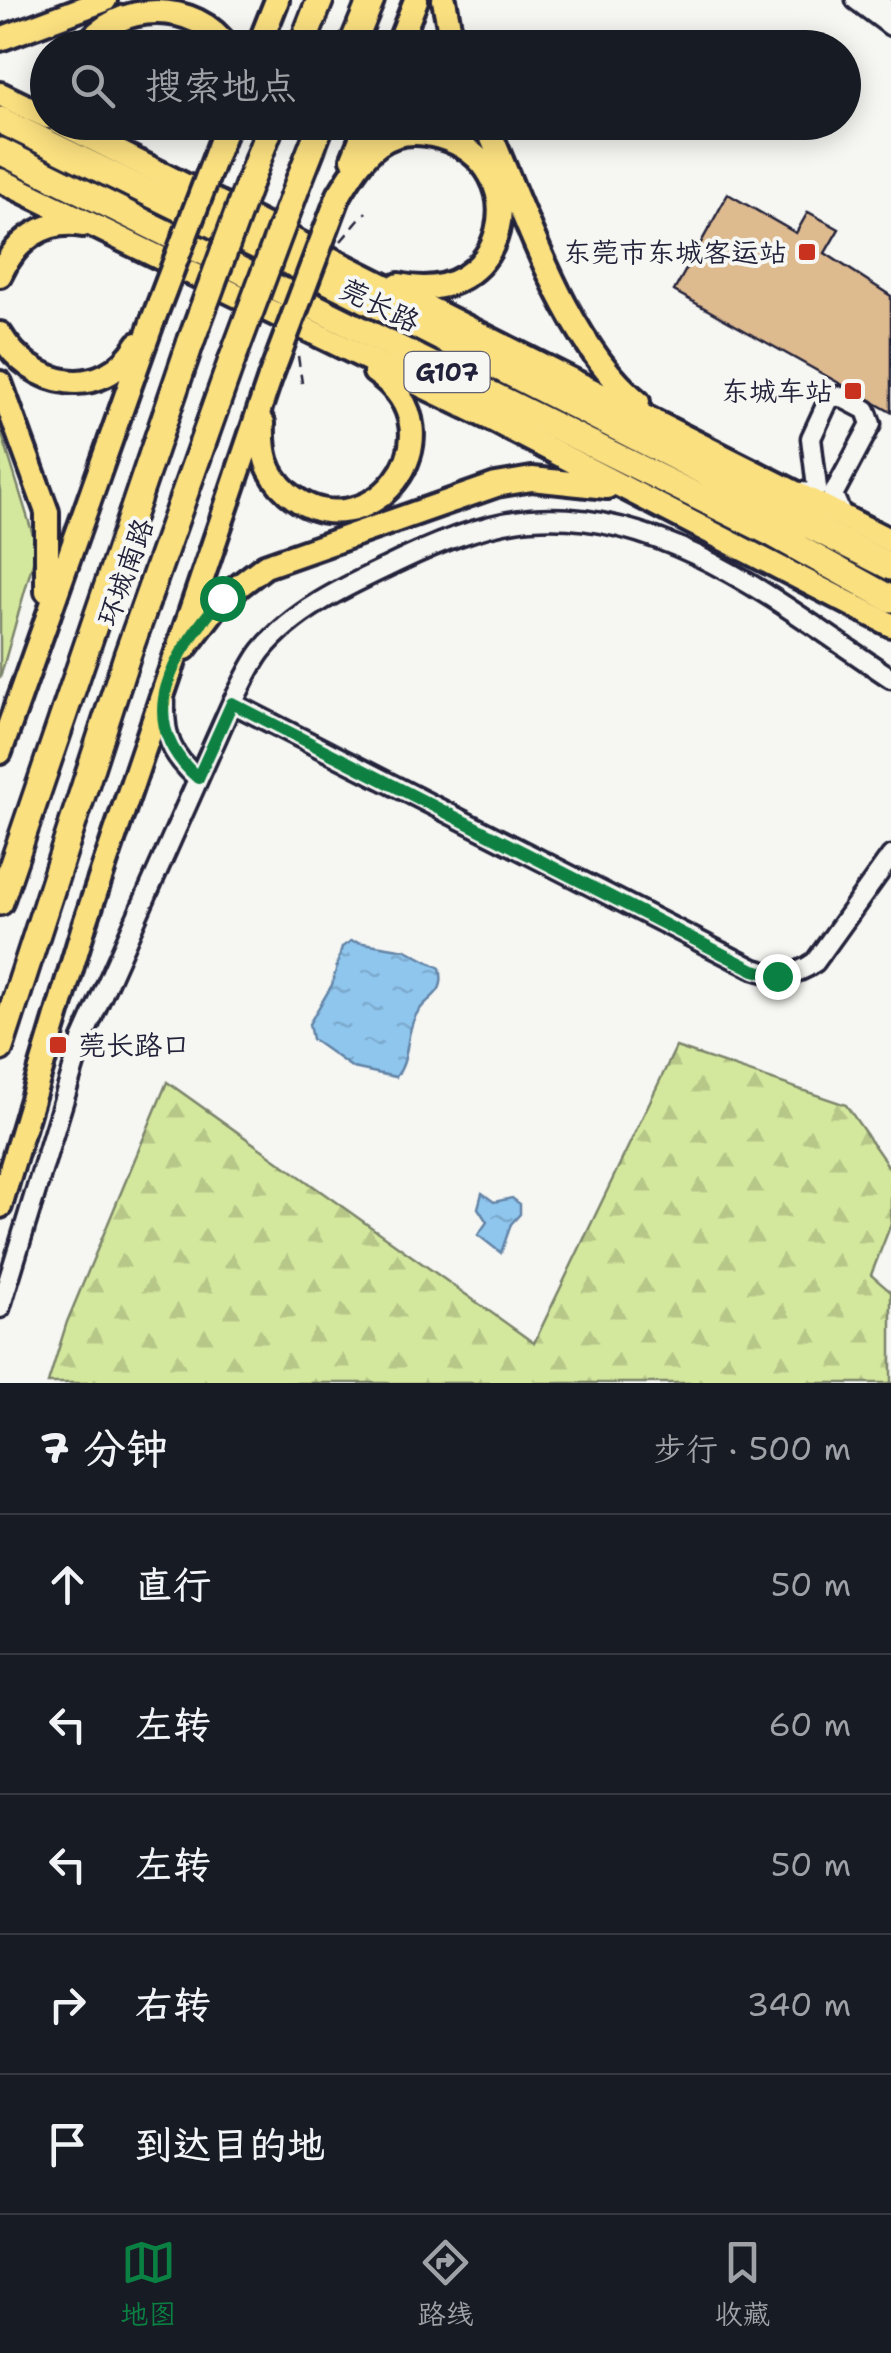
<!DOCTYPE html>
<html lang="zh">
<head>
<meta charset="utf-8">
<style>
  body { margin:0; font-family:"Shantell Sans","LXGW WenKai TC",sans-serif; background:#242831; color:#f1f3f6 }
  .stop { position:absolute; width:30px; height:30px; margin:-22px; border:8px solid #0b8043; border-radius:50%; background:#fff }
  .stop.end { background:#0b8043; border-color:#fff; box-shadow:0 2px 10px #0008 }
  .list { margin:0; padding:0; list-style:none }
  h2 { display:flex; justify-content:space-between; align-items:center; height:130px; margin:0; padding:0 40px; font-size:42px }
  h2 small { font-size:32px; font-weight:400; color:#9ea1a6 }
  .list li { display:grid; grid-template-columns:65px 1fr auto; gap:30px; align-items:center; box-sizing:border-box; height:140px; padding:0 40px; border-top:2px solid #363941 }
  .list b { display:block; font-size:38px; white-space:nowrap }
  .list em { font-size:32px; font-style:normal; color:#9ea1a6 }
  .icon { flex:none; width:55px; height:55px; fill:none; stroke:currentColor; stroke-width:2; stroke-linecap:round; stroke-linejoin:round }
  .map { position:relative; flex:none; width:891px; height:1383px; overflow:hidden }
  .search { position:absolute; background:#171b24; box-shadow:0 5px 25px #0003; left:30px; right:30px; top:30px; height:110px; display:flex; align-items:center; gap:25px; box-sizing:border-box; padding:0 35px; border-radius:55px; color:#9ea1a6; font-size:38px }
  .sheet { height:830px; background:#171b24 }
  nav { display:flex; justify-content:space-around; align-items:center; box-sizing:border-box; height:140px; border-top:2px solid #363941; background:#171b24; font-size:28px; color:#9ea1a6 }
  nav a { display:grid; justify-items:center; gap:5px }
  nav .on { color:#0b8043 }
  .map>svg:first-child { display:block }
  .forest { fill:url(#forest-firs); stroke:#7b856c; stroke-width:2.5 }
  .park { fill:#d4e89d; stroke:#7b856c; stroke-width:2.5 }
  .water { fill:url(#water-ripples); stroke:#6384a6; stroke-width:2.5 }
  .building { fill:#deba8f; stroke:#22223b; stroke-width:2.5 }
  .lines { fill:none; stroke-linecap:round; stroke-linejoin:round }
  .minor-casing { stroke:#22223b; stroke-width:25 }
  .major-casing { stroke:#22223b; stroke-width:30 }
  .highway-casing { stroke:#22223b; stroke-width:32 }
  .minor { stroke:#f6f6f2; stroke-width:18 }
  .major { stroke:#fbe080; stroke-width:22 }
  .highway { stroke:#fbe080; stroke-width:25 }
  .major-bridge-casing { stroke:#22223b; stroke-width:30; stroke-linecap:butt }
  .highway-bridge-casing { stroke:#22223b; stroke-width:32; stroke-linecap:butt }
  .path-bridge { stroke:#22223b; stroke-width:2.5; stroke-dasharray:10 8; stroke-linecap:butt }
  .major-bridge { stroke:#fbe080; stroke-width:22 }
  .highway-bridge { stroke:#fbe080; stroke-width:25 }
  .route { stroke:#0b8043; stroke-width:12 }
  .poi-dot { fill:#c8321e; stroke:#f6f6f2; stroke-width:4 }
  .labels { text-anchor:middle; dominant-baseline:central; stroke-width:8; stroke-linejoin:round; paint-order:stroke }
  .shield { fill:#f6f6f2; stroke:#626272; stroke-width:2.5 }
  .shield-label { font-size:25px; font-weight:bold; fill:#22223b }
  .poi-label { font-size:28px; fill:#22223b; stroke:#f6f6f2; text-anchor:end }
  .street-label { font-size:28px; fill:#22223b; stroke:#f6f6f2 }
</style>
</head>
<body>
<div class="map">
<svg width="891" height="1383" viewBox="0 0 891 1383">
  <defs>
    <pattern id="forest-firs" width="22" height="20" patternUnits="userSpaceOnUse" patternTransform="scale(2.5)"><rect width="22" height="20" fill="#d4e89d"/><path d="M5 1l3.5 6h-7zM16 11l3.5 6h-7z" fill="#b6c788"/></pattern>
    <pattern id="water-ripples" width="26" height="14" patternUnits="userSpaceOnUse" patternTransform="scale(2.5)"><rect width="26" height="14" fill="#8fc6ee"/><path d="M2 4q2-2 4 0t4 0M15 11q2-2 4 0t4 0" fill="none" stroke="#7baacd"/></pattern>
  </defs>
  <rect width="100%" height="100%" fill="#f6f6f2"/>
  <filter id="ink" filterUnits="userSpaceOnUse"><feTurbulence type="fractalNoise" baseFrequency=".01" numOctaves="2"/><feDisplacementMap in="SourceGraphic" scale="20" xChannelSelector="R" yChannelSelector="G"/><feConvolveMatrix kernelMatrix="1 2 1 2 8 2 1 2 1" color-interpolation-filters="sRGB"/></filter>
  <g filter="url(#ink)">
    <!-- forest -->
    <path class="forest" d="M676 1047 846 1105 891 1170V1224L871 1275 891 1292V1383H48L67 1322 167 1082 534 1343Z"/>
    <!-- park -->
    <path class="park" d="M0 428 37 548 0 678Z"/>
    <!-- water -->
    <path class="water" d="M351 941 406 950 440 968C447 996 427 995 416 1015 404 1036 411 1058 396 1077L353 1068 312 1039 309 1024 332 985 342 947Z
      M482 1193 494 1202 512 1198 520 1204V1214L511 1224 501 1253 478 1235 487 1222 478 1208Z"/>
    <!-- building -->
    <path class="building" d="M728 194 796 233 808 212 839 229 825 253 891 296V412L674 291Z"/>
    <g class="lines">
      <!-- minor casing -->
      <g class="minor-casing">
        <path id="minor" d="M856 0 891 26
          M876 0 891 11
          M801 492 813 493 817 488 811 438 829 399 839 396 866 410 871 424 833 495 841 513
          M165 702C164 738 171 754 198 779
          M232 703 754 969C779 977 794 977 815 962L891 856
          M0 1308 82 1040 232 703C242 686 250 665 262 650 294 611 343 588 387 567 430 546 482 523 531 519 666 508 785 608 891 678"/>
      </g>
      <!-- major casing -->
      <g class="major-casing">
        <path id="major" d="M444 0 453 48
          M0 39 105 0
          M84 48C117 0 197 0 228 48
          M258 48 277 0
          M397 48 416 0
          M0 94 48 117
          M59 122 891 541
          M485 122C524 209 565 343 638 402
          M353 159 368 122
          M0 180 487 417 891 625
          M339 195C364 153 386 121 440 137 540 166 506 310 399 285
          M0 275C15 241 45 218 83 225
          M0 334C32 388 102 403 138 344
          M0 383 47 512V591
          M263 423C262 451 265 473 288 493 365 558 468 436 375 372
          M185 648 222 599 265 566 496 485 532 479 607 487
          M0 752 153 320
          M0 1206 84 926 270 378"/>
      </g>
      <!-- highway casing -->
      <g class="highway-casing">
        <path id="highway" d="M301 48 320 0
          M351 48 371 0
          M0 120 345 289 891 567
          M0 151 771 533 891 599
          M259 156 272 122
          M300 178 322 122
          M0 902 191 341
          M0 1048 127 656 232 360"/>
      </g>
      <!-- minor -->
      <use href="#minor" class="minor"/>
      <!-- major -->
      <use href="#major" class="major"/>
      <!-- highway -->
      <use href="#highway" class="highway"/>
      <!-- major-bridge casing -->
      <g class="major-bridge-casing">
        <path id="major-bridge" d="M153 320 225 131
          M270 378 339 195"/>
      </g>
      <!-- highway-bridge casing -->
      <g class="highway-bridge-casing">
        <path id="highway-bridge" d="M191 341 259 156
          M232 360 300 178"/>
      </g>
      <!-- path-bridge -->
      <path class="path-bridge" d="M341 241 366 212
        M298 356 302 383"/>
      <!-- major-bridge -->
      <use href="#major-bridge" class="major-bridge"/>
      <!-- highway-bridge -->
      <use href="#highway-bridge" class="highway-bridge"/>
    </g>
  </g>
  <g class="lines" filter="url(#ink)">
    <!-- route -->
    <path class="route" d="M222 598C174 654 130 719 198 778L232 703 754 970 777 976"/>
  </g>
  <!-- markers -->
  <g class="poi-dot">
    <rect x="797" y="242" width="20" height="20" rx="5"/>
    <rect x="843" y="381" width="20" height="20" rx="5"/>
    <rect x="48" y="1035" width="20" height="20" rx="5"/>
  </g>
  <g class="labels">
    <!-- shield labels -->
    <rect class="shield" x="404.5" y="352" width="85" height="40" rx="8"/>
    <g class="shield-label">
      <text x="447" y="372">G107</text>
    </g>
    <!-- poi labels -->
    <g class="poi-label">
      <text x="787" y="252">东莞市东城客运站</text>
      <text x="833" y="391">东城车站</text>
      <text x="78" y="1045" text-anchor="start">莞长路口</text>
    </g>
    <!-- street labels -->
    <g class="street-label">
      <text transform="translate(380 305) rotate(26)">莞长路</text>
      <text transform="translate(125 572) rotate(-70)">环城南路</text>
    </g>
  </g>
</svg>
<div class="stop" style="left:222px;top:598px"></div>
<div class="stop end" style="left:777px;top:976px"></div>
<div class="search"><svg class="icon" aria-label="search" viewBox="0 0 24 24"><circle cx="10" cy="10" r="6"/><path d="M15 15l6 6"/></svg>搜索地点</div>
</div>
<section class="sheet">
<h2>7 分钟<small>步行 · 500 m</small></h2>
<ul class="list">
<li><svg class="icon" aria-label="ahead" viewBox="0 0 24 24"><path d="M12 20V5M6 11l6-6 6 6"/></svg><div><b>直行</b></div><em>50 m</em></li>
<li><svg class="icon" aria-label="left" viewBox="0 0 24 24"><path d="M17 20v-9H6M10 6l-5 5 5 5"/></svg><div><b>左转</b></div><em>60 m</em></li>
<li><svg class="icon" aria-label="left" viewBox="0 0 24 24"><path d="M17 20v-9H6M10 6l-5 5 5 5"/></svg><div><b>左转</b></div><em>50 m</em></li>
<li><svg class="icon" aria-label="right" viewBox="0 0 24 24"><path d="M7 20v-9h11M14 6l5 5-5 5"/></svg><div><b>右转</b></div><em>340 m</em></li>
<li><svg class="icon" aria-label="arrive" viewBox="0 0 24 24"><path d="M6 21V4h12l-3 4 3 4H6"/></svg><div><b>到达目的地</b></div></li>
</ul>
</section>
<nav>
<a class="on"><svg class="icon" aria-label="map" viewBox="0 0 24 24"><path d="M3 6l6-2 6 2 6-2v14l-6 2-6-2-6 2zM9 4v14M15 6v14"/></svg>地图</a>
<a><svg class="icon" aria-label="directions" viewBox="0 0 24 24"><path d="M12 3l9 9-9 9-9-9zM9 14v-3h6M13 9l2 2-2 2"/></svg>路线</a>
<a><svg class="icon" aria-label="saved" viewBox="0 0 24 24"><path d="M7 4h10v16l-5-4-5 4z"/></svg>收藏</a>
</nav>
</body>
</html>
